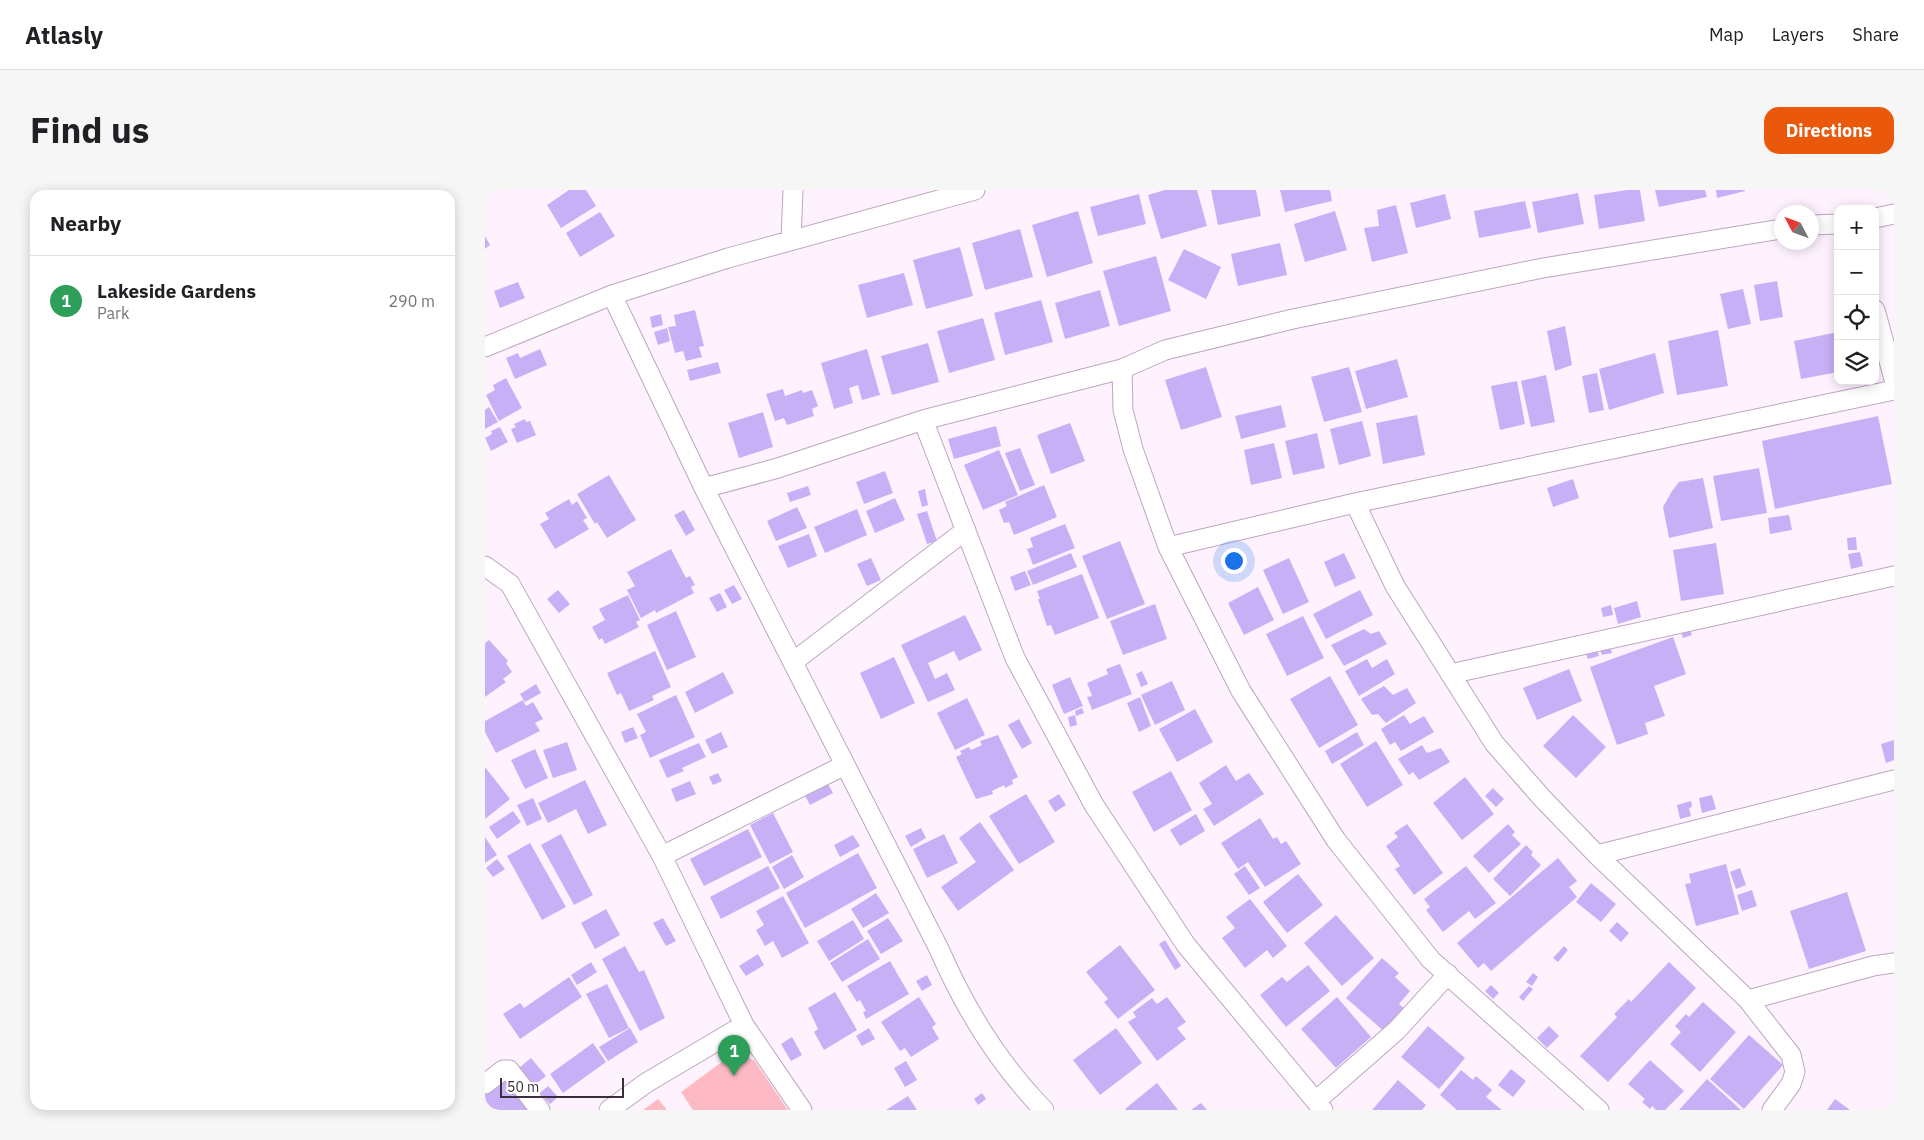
<!DOCTYPE html>
<html lang="en">
<head>
<meta charset="utf-8">
<style>
  body { margin:0; font-family:"IBM Plex Sans",sans-serif; background:#f6f6f6; color:#202124 }
  .controls { position:absolute; right:15px; top:15px; display:grid; overflow:hidden; border-radius:10px; box-shadow:0 2px 12px #0003 }
  .controls button { width:45px; height:45px; display:grid; place-items:center; padding:0; border:0; border-bottom:1px solid #e0e0e0; background:#fff; color:#202124; font:25px sans-serif }
  .compass { position:absolute; left:1289px; top:15px; width:45px; height:45px; border-radius:50%; background:#fff; box-shadow:0 2px 12px #0003; rotate:311deg }
  .scale { position:absolute; left:15px; bottom:12px; width:124px; box-sizing:border-box; padding-left:5px; border:2px solid #392f3a; border-top:0; font-size:14px; line-height:18px; white-space:nowrap; color:#392f3a; -webkit-text-stroke:4px #fff; paint-order:stroke }
  .you { position:absolute; left:748px; top:370px; width:18px; height:18px; margin:-12px; border:4px solid #fff; border-radius:50%; background:#1a73e8; box-shadow:0 0 0 8px #1a73e833 }
  .badge { display:grid; place-items:center; width:32px; height:32px; border-radius:50%; background:#ea580c; color:#fff; font-size:16px; font-weight:700 }
  .pin { position:absolute; translate:-50% -41px; filter:drop-shadow(0 1px 2px #0008) }
  .pin::after { content:''; position:absolute; top:26px; width:18px; height:15px; background:inherit; clip-path:polygon(0 0,100% 0,50% 100%) }
  .list { margin:0; padding:0; list-style:none }
  h2 { display:flex; justify-content:space-between; align-items:center; height:65px; margin:0; padding:0 20px; font-size:21px }
  h2 small { font-size:16px; font-weight:400; color:#757577 }
  .list li { display:grid; grid-template-columns:32px 1fr auto; gap:15px; align-items:center; box-sizing:border-box; height:90px; padding:0 20px; border-top:1px solid #e0e0e0 }
  .list b { display:block; font-size:19px; white-space:nowrap }
  .list p { margin:0; font-size:16px; white-space:nowrap; color:#757577 }
  .list em { font-size:16px; font-style:normal; color:#757577 }
  .icon { flex:none; width:28px; height:28px; fill:none; stroke:currentColor; stroke-width:2; stroke-linecap:round; stroke-linejoin:round }
  .map { position:relative; flex:none; width:1409px; height:920px; overflow:hidden; border-radius:15px }
  header { display:flex; align-items:center; gap:30px; box-sizing:border-box; height:70px; padding:0 25px; background:#fff; border-bottom:1px solid #e0e0e0 }
  header strong { font-size:24px }
  nav { display:flex; gap:28px; margin-inline-start:auto; font-size:18px }
  .intro { display:flex; align-items:center; justify-content:space-between; box-sizing:border-box; height:120px; padding:0 30px }
  h1 { margin:0; font-size:35px }
  .button { padding:12px 22px; border-radius:15px; background:#ea580c; color:#fff; font-size:18px; font-weight:700 }
  main { display:flex; gap:30px; padding:0 30px }
  aside { flex:1; background:#fff; border-radius:15px; box-shadow:0 2px 12px #0003 }
  .map>svg:first-child { display:block }
  .green { fill:#febac4 }
  .building { fill:#c8b0f7 }
  .lines { fill:none; stroke-linecap:round; stroke-linejoin:round }
  .minor-casing { stroke:#bfa5c2; stroke-width:21 }
  .minor { stroke:#fff; stroke-width:19 }
</style>
</head>
<body>
<header>
<strong>Atlasly</strong>
<nav><a>Map</a><a>Layers</a><a>Share</a></nav>
</header>
<div class="intro"><h1>Find us</h1><a class="button">Directions</a></div>
<main>
<aside>
<h2>Nearby<small></small></h2>
<ul class="list">
<li><span class="badge" style="background:#2e9e5b">1</span><div><b>Lakeside Gardens</b><p>Park</p></div><em>290 m</em></li>
</ul>
</aside>
<div class="map">
<svg width="1409" height="920" viewBox="0 0 1409 920">
  <rect width="100%" height="100%" fill="#fdf2fe"/>
  <!-- green -->
  <path class="green" d="M249 863 269 870 303 920H208L196 902Z
    M173 909 182 920H158Z"/>
  <!-- building -->
  <path class="building" d="M84 0H101L111 16 76 38 62 15Z
    M680 0H712L722 36 676 49 663 5Z
    M726 0H771L776 26 733 35Z
    M795 0H845L847 11 800 22Z
    M1142 0H1155L1160 31 1114 39 1109 5Z
    M1170 0H1220L1222 7 1174 17Z
    M1231 0H1260V1L1232 8Z
    M1093 3 1099 34 1053 43 1047 12Z
    M654 4 661 34 613 46 605 17Z
    M960 4 966 29 931 38 925 13Z
    M1040 11 1046 38 994 48 989 21Z
    M911 15 923 63 887 72 879 38 894 36 892 20Z
    M593 21 608 73 562 87 547 35Z
    M850 21 862 60 820 72 809 34Z
    M115 22 130 46 95 67 81 43Z
    M535 39 548 87 500 100 487 53Z
    M0 46 5 55 0 59Z
    M795 53 802 85 753 96 746 64Z
    M475 57 488 106 441 119 428 70Z
    M699 59 736 77 721 109 683 90Z
    M671 66 686 121 634 136 618 81Z
    M419 83 428 115 382 128 373 95Z
    M1292 91 1298 127 1275 131 1269 95Z
    M33 92 40 108 15 118 9 101Z
    M1258 99 1266 134 1243 139 1235 104Z
    M615 100 625 136 580 149 570 113Z
    M556 110 568 152 520 165 509 123Z
    M210 120 219 156 214 157 217 167 201 171 198 161 190 163 183 137 191 136 189 125Z
    M176 124 178 135 167 138 165 127Z
    M498 128 510 170 464 183 452 141Z
    M1080 136 1087 175 1070 181 1062 141Z
    M182 138 185 151 173 155 169 142Z
    M1233 140 1243 196 1192 205 1183 151Z
    M1353 142V182L1316 189 1309 151Z
    M443 153 454 192 407 205 396 166Z
    M55 159 62 175 30 189 21 168 33 163 35 168Z
    M382 159 395 205 377 210 373 195 364 198 368 213 349 219 336 173Z
    M1170 163 1179 203 1124 220 1114 179Z
    M912 169 923 207 881 219 870 181Z
    M233 172 236 183 205 191 202 180Z
    M721 177 737 227 696 240 680 190Z
    M864 177 877 222 839 232 826 187Z
    M1112 183 1119 220 1104 223 1097 186Z
    M1061 185 1070 232 1046 237 1036 191Z
    M21 188 37 218 14 231 1 205 10 200 8 195Z
    M1032 191 1040 234 1015 240 1006 196Z
    M298 199 300 206 317 200 318 203 327 200 333 216 327 219 329 226 302 235 299 228 290 231 281 204Z
    M796 215 801 237 756 249 750 226Z
    M4 217 13 232 0 239V220Z
    M278 222 288 257 254 268 243 233Z
    M932 225 940 265 898 274 891 233Z
    M1393 226 1407 294 1290 319 1277 251Z
    M40 229 41 232 45 231 51 245 32 253 26 239 31 237 29 234Z
    M877 231 886 266 854 275 845 239Z
    M585 233 600 271 566 284 552 245Z
    M511 236 516 256 469 269 463 249Z
    M15 237 23 252 6 261 0 248 7 244 6 241Z
    M832 243 840 278 808 285 800 251Z
    M789 253 797 288 766 295 759 260Z
    M535 258 550 295 535 301 520 263Z
    M514 260 533 305 498 320 479 275Z
    M1274 278 1282 323 1236 331 1228 286Z
    M400 281 408 303 379 314 371 292Z
    M124 285 151 330 122 348 112 332 110 334 92 304Z
    M1218 288 1228 338 1184 348 1178 317 1187 301 1194 292Z
    M1088 289 1094 308 1068 317 1062 298Z
    M559 295 572 327 529 345 524 332 519 333 514 320 522 316 520 312Z
    M323 296 326 305 305 312 302 303Z
    M440 299 443 315 437 317 433 301Z
    M410 308 420 330 390 343 381 321Z
    M84 309 87 315 92 311 102 328 98 330 104 339 70 359 55 334 64 329 60 323Z
    M312 317 322 338 291 351 282 331Z
    M372 319 382 345 340 363 329 337Z
    M199 320 210 340 201 346 189 325Z
    M442 321 452 351 442 354 432 324Z
    M1304 325 1307 340 1285 344 1283 328Z
    M580 334 590 358 548 375 542 359 548 357 545 348Z
    M324 344 332 366 303 378 293 356Z
    M1371 347 1372 360H1363L1362 348Z
    M635 351 660 414 622 429 597 366Z
    M1231 353 1239 404 1196 411 1188 360Z
    M186 359 201 388 205 386 210 395 206 397 209 403 171 423 170 420 156 428 142 400 150 396 142 382Z
    M1375 362 1378 376 1366 379 1363 364Z
    M586 363 592 377 548 395 542 381Z
    M859 363 871 388 850 397 839 372Z
    M386 368 396 390 382 396 372 374Z
    M804 368 824 412 798 424 778 380Z
    M540 381 546 395 530 401 525 387Z
    M597 384 614 428 570 445 566 435 562 436 553 409H555L552 401Z
    M249 395 257 409 247 414 239 400Z
    M773 397 789 430 759 445 743 413Z
    M73 400 85 414 74 423 62 409Z
    M875 400 888 425 841 449 828 424Z
    M235 403 242 417 232 422 224 408Z
    M143 405 155 430 151 432 154 437 120 454 117 448 114 450 107 437 120 430 114 419Z
    M1152 411 1156 427 1133 434 1129 418Z
    M670 414 682 449 638 465 625 431Z
    M1126 415 1128 425 1118 427 1116 418Z
    M191 421 211 467 182 480 162 435Z
    M480 425 497 460 474 471 469 461 443 473 450 489 462 483 470 500 443 512 416 455Z
    M818 426 839 468 802 486 781 444Z
    M1204 437 1207 445 1198 448 1195 440Z
    M879 439 886 444 894 441 902 454 859 476 846 455Z
    M1188 447 1201 484 1169 496 1180 526 1160 533 1163 544 1132 555 1105 477Z
    M4 450 23 471 21 473 27 482 18 489 21 492 0 507V453Z
    M1125 456 1127 463 1117 465 1115 459Z
    M1112 460 1114 466 1103 469 1101 464Z
    M170 461 186 497 167 506 169 510 144 521 136 503 132 505 122 483Z
    M409 467 430 513 396 529 375 483Z
    M882 469 887 478 902 469 910 484 874 506 860 481Z
    M635 474 647 504 607 520 602 507 607 506 602 493 623 484 621 479Z
    M1084 479 1097 511 1052 530 1038 498Z
    M657 481 663 494 656 497 651 484Z
    M238 482 249 503 210 523 200 502Z
    M845 486 873 535 834 558 805 509Z
    M585 487 598 516 579 524 567 495Z
    M687 491 700 520 670 535 656 505Z
    M51 494 56 503 40 512 35 504Z
    M899 496 908 505 922 498 931 513 901 533 893 524 887 525 876 509Z
    M191 505 210 547 165 568 155 545 161 542 152 524Z
    M655 507 666 536 654 542 642 513Z
    M482 508 500 545 470 560 452 523Z
    M38 510 41 516 48 512 58 529 50 533 55 541 11 563 0 542V531Z
    M597 518 599 523 591 526 590 521Z
    M710 519 728 552 692 572 674 539Z
    M590 525 592 535 585 537 583 527Z
    M919 525 925 534 939 526 949 542 916 561 910 552 905 555 896 539Z
    M1088 525 1121 557 1091 588 1058 556Z
    M534 529 547 553 537 559 523 535Z
    M148 537 153 548 140 553 136 542Z
    M236 542 243 557 227 564 220 550Z
    M872 542 879 555 847 574 840 561Z
    M513 545 533 587 527 590 528 594 520 598 519 595 507 601 508 604 491 609 471 567 477 564 475 561 484 557 486 560 497 555 495 551Z
    M1409 550V570L1401 573 1396 554Z
    M891 551 918 595 882 617 855 574Z
    M82 552 92 580 68 588 58 560Z
    M214 553 221 567 197 578 199 581 182 588 174 570Z
    M937 555 942 563 956 558 965 572 934 590 928 582 924 585 913 569Z
    M50 559 63 588 40 599 26 570Z
    M741 575 751 591 764 583 779 604 729 636 718 619 727 614 714 593Z
    M0 577 25 609 0 629Z
    M686 581 707 620 669 642 647 602Z
    M233 583 237 591 228 595 224 587Z
    M980 587 1009 624 977 650 948 613Z
    M100 590 122 635 103 644 91 619 63 633 53 613Z
    M205 591 211 604 191 612 186 599Z
    M342 592 348 603 325 615 319 604Z
    M1008 598 1019 609 1011 617 1000 606Z
    M541 604 570 652 534 674 504 626Z
    M574 604 581 615 570 622 563 611Z
    M1227 605 1231 619 1217 623 1214 608Z
    M48 608 57 629 42 636 32 615Z
    M1206 611 1207 617 1204 618 1206 626 1195 629 1192 615Z
    M28 621 36 632 12 649 4 637Z
    M288 623 308 662 285 674 265 635Z
    M711 624 720 641 695 656 685 640Z
    M775 628 788 649 792 647 796 654 801 651 816 674 780 697 763 672 753 679 736 653Z
    M495 632 529 680 473 721 456 697 491 672 474 648Z
    M922 634 958 683 929 705 910 679 915 676 901 656 913 647 909 643Z
    M1023 634 1030 642 1027 645 1036 654 1004 683 988 666Z
    M436 638 441 648 426 657 420 646Z
    M263 639 277 667 219 696 205 669Z
    M76 644 108 705 89 715 56 655Z
    M459 644 473 673 442 688 428 659Z
    M368 645 375 656 355 667 349 655Z
    M0 647 12 665 0 673Z
    M45 653 81 717 57 730 22 666Z
    M1041 655 1048 662 1046 665 1056 675 1025 706 1008 689Z
    M373 663 392 698 320 738 301 703Z
    M307 665 319 687 299 699 287 677Z
    M1073 668 1092 691 1084 697 1092 707 1006 781 999 773 993 778 972 753Z
    M12 669 20 679 8 687 1 678Z
    M1241 674 1254 724 1211 736 1200 694 1206 693 1204 684Z
    M283 676 295 698 236 729 225 707Z
    M760 676 775 698 764 705 749 684Z
    M981 676 1011 713 990 729 984 721 958 742 941 720 945 717 939 709Z
    M1255 678 1261 695 1251 699 1245 682Z
    M813 684 838 715 802 743 778 712Z
    M1106 693 1131 714 1116 732 1091 712Z
    M1267 700 1272 716 1257 721 1252 705Z
    M1362 702 1381 761 1324 779 1305 721Z
    M391 703 404 723 378 738 366 719Z
    M298 706 324 753 297 768 288 751 280 756 271 740 279 735 271 721Z
    M765 709 802 756 788 768 782 760 760 778 737 748 750 738 741 727Z
    M121 719 135 745 110 759 96 733Z
    M851 725 889 768 857 796 819 753Z
    M178 728 191 751 181 756 168 733Z
    M403 728 418 751 396 764 382 741Z
    M368 730 379 749 344 771 332 751Z
    M1132 732 1144 743 1136 752 1124 741Z
    M383 749 395 769 357 792 345 773Z
    M680 750 696 776 690 780 674 754Z
    M635 755 670 800 633 829 619 812 623 809 601 782Z
    M140 756 154 782 159 780 180 828 155 841 117 769Z
    M1079 756 1083 760 1073 772 1068 768Z
    M273 764 279 775 261 786 254 776Z
    M897 768 914 783 910 787 925 801 914 814 921 820 901 843 861 808Z
    M405 771 424 804 381 829 378 822 381 821 375 810 372 812 362 796Z
    M106 772 112 782 92 795 86 785Z
    M1184 772 1211 798 1123 892 1095 866 1132 827 1129 824 1144 809 1146 812Z
    M823 775 845 801 801 837 775 805 797 787 802 792Z
    M1048 783 1053 787 1047 796 1041 792Z
    M442 785 447 795 437 801 431 791Z
    M84 787 97 807 35 849 18 824 35 813 39 818Z
    M122 794 144 838 124 848 101 804Z
    M1006 795 1014 803 1008 809 1000 801Z
    M1044 796 1048 799 1038 811 1034 807Z
    M350 802 372 840 339 860 329 842 333 839 323 818Z
    M434 807 451 834 447 837 454 849 426 867 420 858 415 861 396 832Z
    M682 807 701 832 692 838 701 849 672 871 643 832 651 827 648 822 667 808 672 814Z
    M852 807 886 847 851 878 816 839Z
    M1218 812 1251 842 1215 882 1185 854 1196 842 1190 836 1201 824 1204 827Z
    M943 836 980 868 954 899 916 867Z
    M1064 836 1074 846 1062 858 1052 848Z
    M145 838 153 852 123 871 114 857Z
    M384 838 390 849 377 856 371 846Z
    M631 838 657 873 615 905 588 870Z
    M1264 845 1298 875 1259 919 1225 889Z
    M307 847 317 865 306 871 296 854Z
    M108 853 121 872 78 903 65 884Z
    M46 868 61 886 48 896 34 878Z
    M1165 870 1199 901 1180 920H1171L1167 916 1165 919 1157 912 1160 909 1143 894Z
    M421 871 432 890 420 897 409 878Z
    M1026 879 1041 891 1028 907 1013 895Z
    M976 880 988 890 991 886 1007 900 1001 907 1017 920H972L955 905Z
    M20 886 45 920H0V901Z
    M1222 889 1256 920H1194Z
    M913 890 941 915 937 920H887Z
    M672 893 693 920H641L640 919Z
    M63 896 73 907 65 914 55 903Z
    M497 903 501 909 493 915 489 909Z
    M423 906 432 920H401Z
    M1350 909 1365 920H1342Z
    M716 913 722 920H706Z"/>
  <g class="lines">
    <!-- minor casing -->
    <g class="minor-casing">
      <path id="minor" d="M1390 28 1409 24
        M1326 35 1353 34
        M306 50 308 0
        M127 105 219 298 454 759C480 819 513 873 559 920
        M1390 120 1409 189
        M0 157 127 105 243 68 490 0
        M637 179 638 220 648 259 683 357 756 501 851 650 946 770 1114 920
        M438 230 530 468 609 615 701 755 838 920
        M219 298 293 278 438 230 637 179 680 160 808 129 1058 78 1296 39
        M870 313 910 396 1009 553 1057 608 1112 665 1263 810 1306 865 1310 882 1306 894 1287 920
        M683 357 870 313 1409 200
        M0 376 25 394 177 666 259 835 317 920
        M308 472 481 340
        M965 484 1409 386
        M1112 665 1409 590
        M177 666 360 575
        M1263 810 1388 776 1409 773
        M0 894 18 880H24L55 920
        M831 911 912 840 963 784
        M124 920 161 893 259 835"/>
    </g>
    <!-- minor -->
    <use href="#minor" class="minor"/>
  </g>
</svg>
<div class="controls">
<button>+</button>
<button>−</button>
<button><svg class="icon" aria-label="locate" viewBox="0 0 24 24"><circle cx="12" cy="12" r="6"/><path d="M12 2v4M12 18v4M2 12h4M18 12h4"/></svg></button>
<button><svg class="icon" aria-label="layers" viewBox="0 0 24 24"><path d="M12 4l9 5-9 5-9-5zM3 14l9 5 9-5"/></svg></button>
</div>
<svg class="compass" viewBox="-18 -18 36 36"><path d="M0-13l5 13h-10z" fill="#e53935"/><path d="M0 13l5-13h-10z" fill="#757577"/></svg>
<div class="scale">50 m</div>
<div class="you"></div>
<div class="pin badge" style="left:249px;top:886px;background:#2e9e5b">1</div>
</div>
</main>
</body>
</html>
